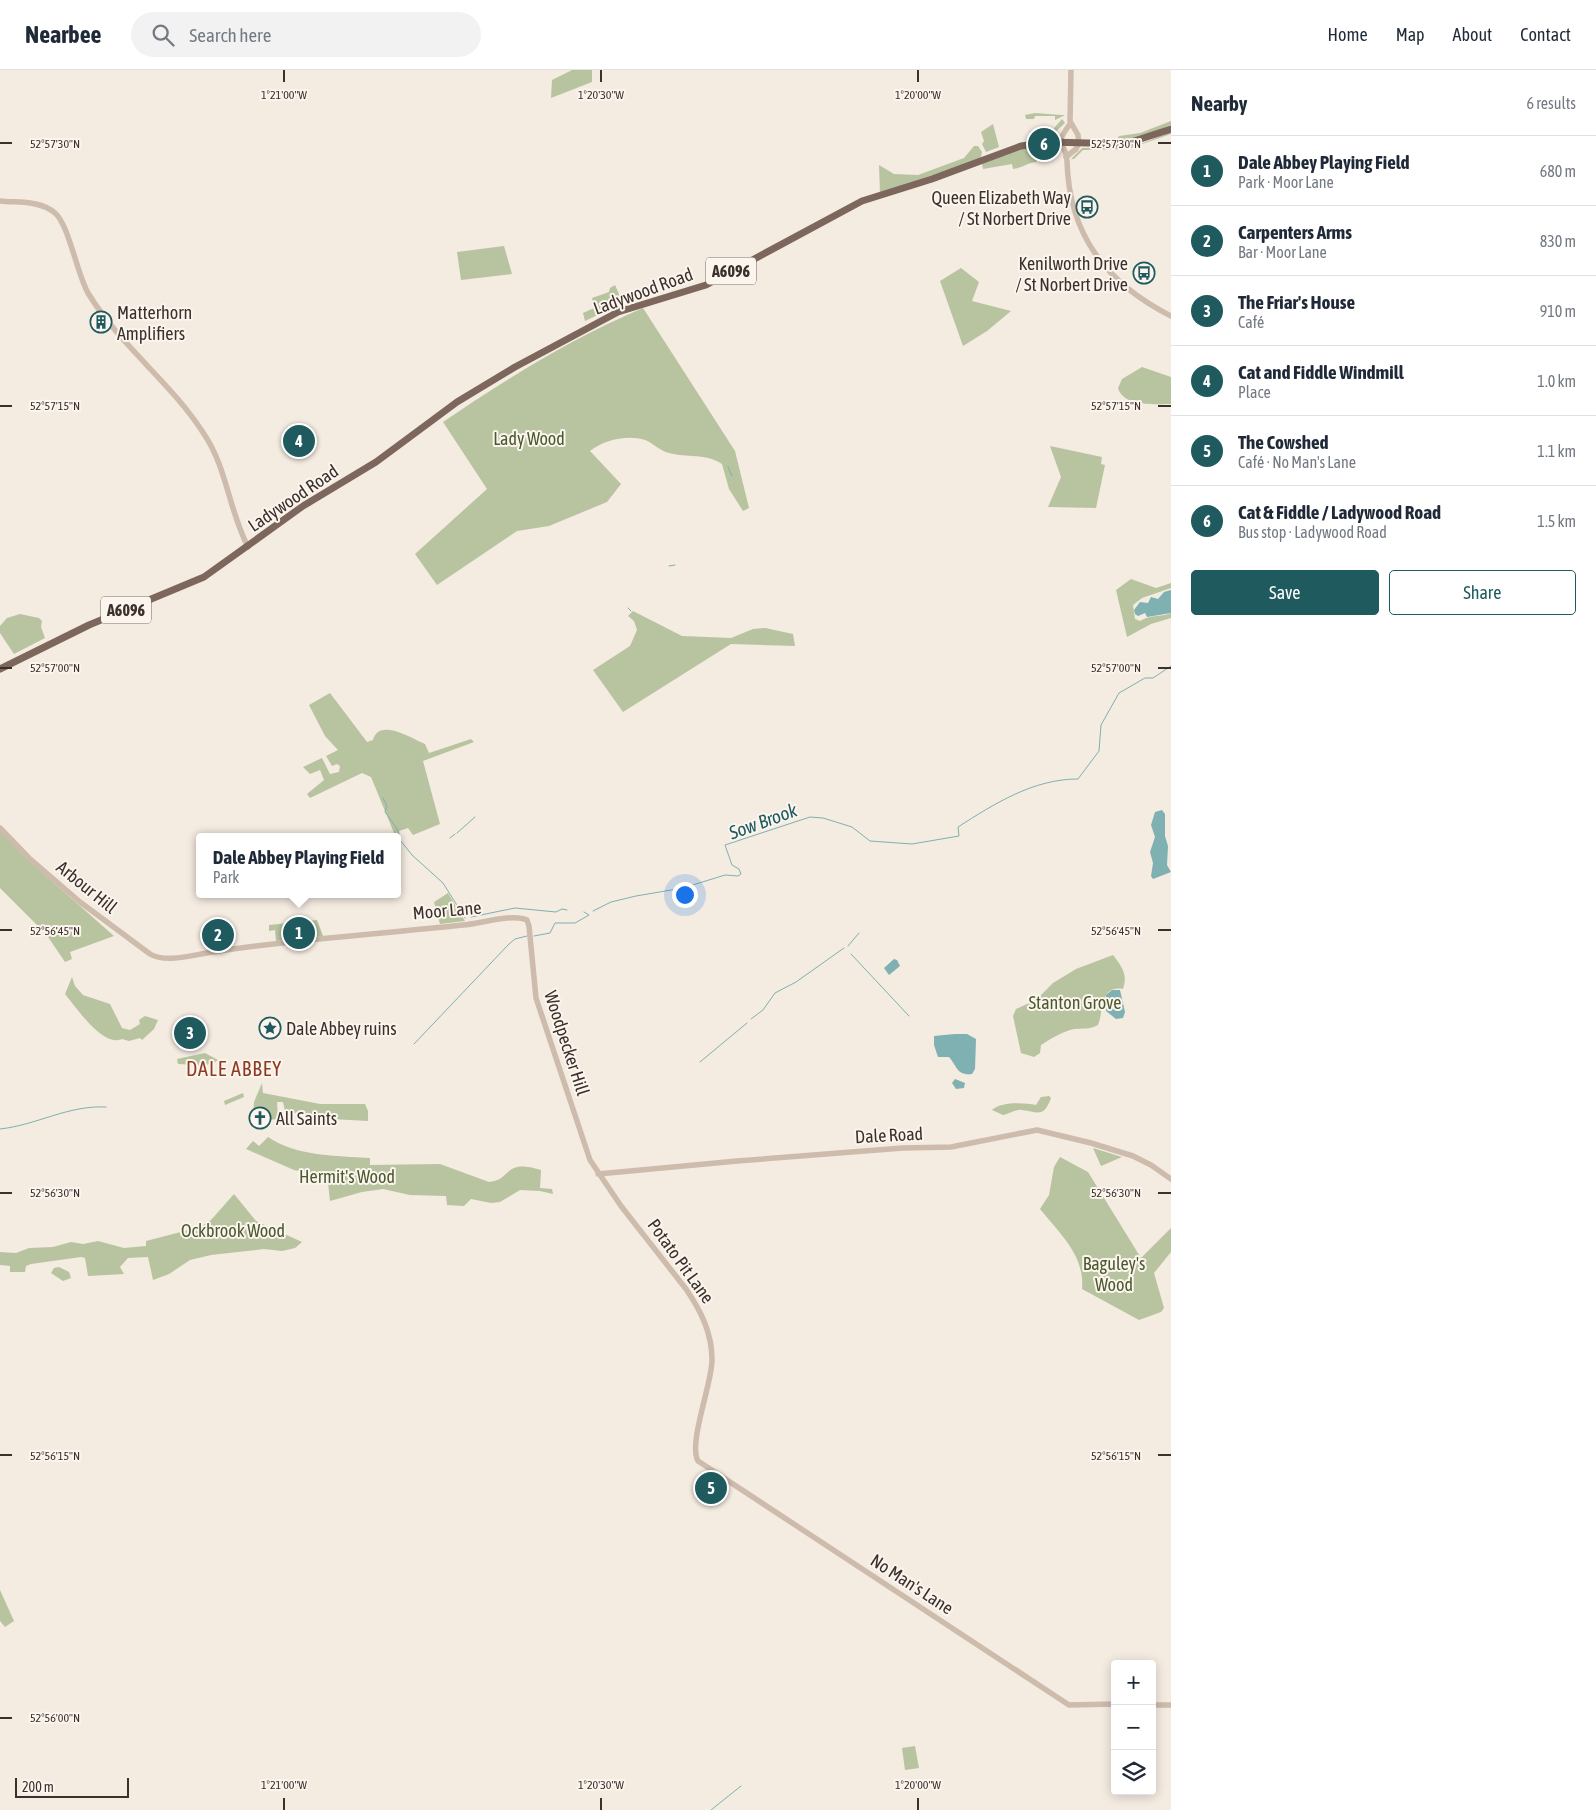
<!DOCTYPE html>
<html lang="en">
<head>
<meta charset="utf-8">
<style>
  body { margin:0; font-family:"Asap Condensed",sans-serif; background:#f2f2f3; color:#1f2937 }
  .controls { position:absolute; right:15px; bottom:15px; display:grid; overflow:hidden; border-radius:5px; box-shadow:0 2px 12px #0003 }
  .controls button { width:45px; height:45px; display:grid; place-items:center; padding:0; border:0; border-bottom:1px solid #e0e1e3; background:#fff; color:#1f2937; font:25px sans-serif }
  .scale { position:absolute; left:15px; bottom:12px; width:114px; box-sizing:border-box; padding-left:5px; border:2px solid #3b302b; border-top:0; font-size:14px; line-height:18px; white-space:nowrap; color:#3b302b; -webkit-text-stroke:4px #fbf5ee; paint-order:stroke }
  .you { position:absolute; left:684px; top:824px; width:18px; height:18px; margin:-12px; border:4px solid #fff; border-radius:50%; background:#1a73e8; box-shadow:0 0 0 8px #1a73e833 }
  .badge { display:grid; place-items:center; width:32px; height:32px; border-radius:50%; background:#1f5a5e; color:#fff; font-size:16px; font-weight:700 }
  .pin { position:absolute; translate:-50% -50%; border:2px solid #fff; box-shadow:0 1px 5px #0006 }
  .popup { position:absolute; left:196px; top:763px; width:205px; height:65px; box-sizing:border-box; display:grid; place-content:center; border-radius:5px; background:#fff; filter:drop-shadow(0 1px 4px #0005); font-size:16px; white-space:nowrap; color:#747a83 }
  .popup b { font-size:19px; color:#1f2937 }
  .popup::after { content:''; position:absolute; left:50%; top:100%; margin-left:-10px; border:10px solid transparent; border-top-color:#fff }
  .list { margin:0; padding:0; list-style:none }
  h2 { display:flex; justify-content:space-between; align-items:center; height:65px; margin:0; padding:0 20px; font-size:21px }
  h2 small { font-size:16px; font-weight:400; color:#747a83 }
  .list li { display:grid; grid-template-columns:32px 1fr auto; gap:15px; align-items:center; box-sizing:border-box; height:70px; padding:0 20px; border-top:1px solid #e0e1e3 }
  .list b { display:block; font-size:19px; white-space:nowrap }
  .list p { margin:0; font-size:16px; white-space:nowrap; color:#747a83 }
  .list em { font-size:16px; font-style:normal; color:#747a83 }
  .actions { display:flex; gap:10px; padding:15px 20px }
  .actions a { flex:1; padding:11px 0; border:1px solid #1f5a5e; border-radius:5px; text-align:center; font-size:18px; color:#1f5a5e }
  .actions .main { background:#1f5a5e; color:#fff }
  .icon { flex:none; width:28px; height:28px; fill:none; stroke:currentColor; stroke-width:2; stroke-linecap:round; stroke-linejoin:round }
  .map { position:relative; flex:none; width:1171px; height:1740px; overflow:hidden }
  header { display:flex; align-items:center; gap:30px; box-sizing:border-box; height:70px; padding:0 25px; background:#fff; border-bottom:1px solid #e0e1e3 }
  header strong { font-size:24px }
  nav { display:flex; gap:28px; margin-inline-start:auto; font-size:18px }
  .search { width:350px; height:45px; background:#f2f2f3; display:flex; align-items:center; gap:12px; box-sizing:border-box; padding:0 18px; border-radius:28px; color:#747a83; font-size:19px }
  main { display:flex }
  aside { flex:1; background:#fff }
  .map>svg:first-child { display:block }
  .green { fill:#b8c4a0 }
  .water { fill:#7fb0b2 }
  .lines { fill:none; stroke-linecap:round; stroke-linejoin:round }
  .stream { stroke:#7fb0b2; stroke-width:1 }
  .tertiary { stroke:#cdbbac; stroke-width:5.5 }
  .primary { stroke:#7d675c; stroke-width:7 }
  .ticks { fill:none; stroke:#3b302b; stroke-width:2 }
  .labels { text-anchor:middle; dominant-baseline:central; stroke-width:4; stroke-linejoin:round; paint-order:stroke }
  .shield { fill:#fbf5ee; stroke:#756b66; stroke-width:1 }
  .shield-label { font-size:16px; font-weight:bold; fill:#3b302b }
  .poi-label { font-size:18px; fill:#3b302b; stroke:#fbf5ee; text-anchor:start }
  .street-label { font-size:18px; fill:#3b302b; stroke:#fbf5ee }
  .park-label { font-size:18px; fill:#4a5a2e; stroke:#fbf5ee }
  .water-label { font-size:19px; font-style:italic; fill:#1f5a5e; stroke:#fbf5ee }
  .quarter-label { font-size:20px; letter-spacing:1px; fill:#8c3b22; stroke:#fbf5ee }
  .ticks-label { font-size:12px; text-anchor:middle; fill:#3b302b; stroke:#fbf5ee; stroke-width:4; stroke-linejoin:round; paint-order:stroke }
</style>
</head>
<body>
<header>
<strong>Nearbee</strong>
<div class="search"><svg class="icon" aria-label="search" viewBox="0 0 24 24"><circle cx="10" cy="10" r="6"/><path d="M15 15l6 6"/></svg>Search here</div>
<nav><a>Home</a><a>Map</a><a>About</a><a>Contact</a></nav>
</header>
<main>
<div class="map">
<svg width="1171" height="1740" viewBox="0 0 1171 1740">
  <rect width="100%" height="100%" fill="#f4ebe1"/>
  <!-- green -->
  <path class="green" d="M572 0H592V12L551 28 552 10Z
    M1035 43 1061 45H1065L1055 50V46H1035L1034 49H1026L1025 45Z
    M1062 49 1065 53 1050 67H1032L1030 61 1033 64 1047 65V63L1049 64Z
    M1171 51V55C1157 61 1132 74 1117 69L1119 66 1140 63Z
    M993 54 999 77 986 82 982 74 984 71 981 62Z
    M1171 62V64L1128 79 1083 80 1074 89H1071L1082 78 1125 77 1143 73Z
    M1033 75 1053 76 1055 78 1041 84 1036 92C1027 93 1022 98 1013 99L1012 94 983 99 982 93Z
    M974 76H978L982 82 981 87 977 90 880 123 879 95 894 104 918 105 964 88Z
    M504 176 512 204 461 210 457 182Z
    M961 198 979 212 972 231 1011 241 987 261 963 276 940 211Z
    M615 215 623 233 585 251 583 243 594 238 592 228 609 222 610 218Z
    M643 238 735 381 749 438 743 441 729 419 722 394C705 383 688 388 669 383 660 381 653 373 645 370 628 364 603 370 590 381L621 414 607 432 549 456 517 461 437 515 415 484 487 419 443 352C506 309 572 268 643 238Z
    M1142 297 1171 307V334C1156 334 1123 337 1118 318L1122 309Z
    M1050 376 1102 387 1101 394 1105 395 1096 438 1048 437 1061 407Z
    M1131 509 1156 518 1171 513V518L1142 528 1133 535 1135 549 1140 551C1152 544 1163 547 1171 543V548L1151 554 1127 567 1116 520Z
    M633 541 682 566 731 568 753 559 765 558 793 564 795 576 731 574 623 642 593 600 630 576 637 560 634 551 628 546Z
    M20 544 39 548 42 551 41 557 45 568 14 584 0 563V556L7 548Z
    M330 623 367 672 373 670C379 647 413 669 425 674L429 683 471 669 474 672 423 691 440 754 413 765 408 758 399 761 401 770 394 763 371 707 362 703 310 728 307 724 324 710 320 700 310 704 303 697 322 688 330 704 339 702 340 696 337 694 332 696 326 686 338 680 325 666 309 635Z
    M0 761 45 805 114 866 70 882 72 889 65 892 46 864 0 818Z
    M448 823 465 851 440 854 434 832Z
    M317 850 323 866 276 871 275 860 269 861V855Z
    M1113 885C1122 897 1128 904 1123 919 1100 915 1104 940 1098 955 1089 960 1084 958 1074 959 1064 961 1050 969 1041 975L1040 983 1034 987 1021 983 1013 946 1016 939 1036 930 1053 913 1076 899Z
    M72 907 75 916 83 925 110 934 122 958 130 960 140 954 139 950 145 946 158 950 154 959 142 970 140 968 129 971 122 969C103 978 76 937 65 924Z
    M205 983 218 990C206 999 191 994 178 994L177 989Z
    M262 1013 263 1023 320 1034H365L368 1041V1051L331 1049 285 1041 283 1032H277L278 1049 258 1051 257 1045 253 1046 254 1032Z
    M243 1023 244 1027 225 1035 224 1031Z
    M1049 1026 1051 1028C1044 1048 1038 1042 1022 1040 1016 1039 1009 1044 1003 1045L992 1040C1002 1031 1025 1033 1036 1035L1041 1027Z
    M268 1067C295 1086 337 1086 370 1088V1095L440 1094 489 1112C513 1110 502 1088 541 1100L540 1118 552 1119 553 1124 540 1121 520 1120 500 1132 491 1133 471 1129 464 1136 447 1135 446 1126 410 1125 383 1119 362 1122 330 1131 328 1113 325 1110 314 1104 294 1100 246 1079 253 1071 259 1076Z
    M1093 1078 1122 1087 1101 1096Z
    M1060 1087 1088 1102 1141 1188 1171 1158V1182L1154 1203 1164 1238 1161 1242 1139 1250 1082 1219C1085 1185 1060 1164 1040 1139L1049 1125 1054 1097Z
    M234 1124 256 1151 302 1172 295 1178 282 1181 264 1179 211 1185 190 1190 169 1204 153 1210 148 1187 128 1188 120 1197 124 1204 88 1206 85 1188 81 1187 31 1194 26 1196 25 1202H10V1196L0 1195V1182L16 1183 29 1178 53 1177 71 1172 83 1174 98 1171 124 1178 146 1176V1171L200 1157 211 1150Z
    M59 1197 69 1202 71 1208 63 1211 51 1203 54 1198Z
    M0 1520 14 1551 5 1557 0 1551Z
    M915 1676 919 1698 905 1700 902 1678Z"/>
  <!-- water -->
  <path class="water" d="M1171 520V543L1147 547 1145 543 1138 546 1135 544 1134 540 1140 532 1148 533 1151 527 1158 529 1164 522Z
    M1162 740 1165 744V766L1168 776 1167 795 1171 802 1153 809 1151 806 1153 793 1150 782 1155 767 1151 755 1155 742Z
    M894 889 897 890 900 896 889 905 884 898Z
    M1112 920H1120L1125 942 1123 948 1116 949 1106 941V925Z
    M955 964H967L976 969 975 999 972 1004C957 1006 957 996 949 987H938L934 975V966Z
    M955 1009 965 1013 964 1018 956 1019 952 1013Z"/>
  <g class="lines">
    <!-- stream -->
    <path class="stream" d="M728 397 732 406
      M669 496 675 495
      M628 538 631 541
      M383 728 387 736 385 742 398 760 400 770 412 785 443 813 465 848
      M457 763 475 747
      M450 768 455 764
      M593 841 611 832 636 826 683 818 725 805 738 806 741 804 739 799 732 795 725 775 810 747 823 748 852 757 870 771 912 774 959 766 958 757C994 734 1033 709 1078 709L1099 681 1101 655 1119 623 1145 608H1153L1171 596
      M471 847 515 838 556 842 562 839 567 840
      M534 866 550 863 555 853H575L589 845 584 842
      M848 876 859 863
      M851 884 909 946
      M751 949 763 940 775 923 796 912 844 878
      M414 974 509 874 515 869 527 866
      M700 992 747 953
      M0 1059C37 1055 68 1035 106 1037
      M711 1740 741 1716"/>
    <!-- tertiary -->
    <path class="tertiary" d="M1070 54C1051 80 1066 69 1067 91 1069 165 1106 213 1171 246
      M1066 87 1076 79 1079 73 1078 65 1070 51 1071 0
      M0 131C18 133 40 130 55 143 69 155 77 204 88 223 120 276 171 312 204 364 227 398 229 441 248 477
      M0 758 29 788 80 832 150 884C167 894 195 884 213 882 296 869 380 864 463 855 479 854 513 843 527 850L529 856 536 928 590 1090 621 1136 686 1219C701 1241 712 1263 712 1290 712 1314 688 1373 698 1391L1069 1635 1115 1634
      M598 1104 737 1091 903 1078 951 1077 1037 1060 1091 1073 1133 1086 1151 1095 1171 1109
      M1152 1635H1171"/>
    <!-- primary -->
    <path class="primary" d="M0 599 89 555 204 507 303 436 376 392 457 332 515 297 618 242 706 215 862 131 932 109 1021 76 1050 72 1125 74 1171 59"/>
  </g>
  <!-- ticks -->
  <path class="ticks" d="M284 0V12M601 0V12M918 0V12M0 73H12M1158 73H1171M0 336H12M1158 336H1171M0 598H12M1158 598H1171M0 860H12M1158 860H1171M0 1123H12M1158 1123H1171M0 1385H12M1158 1385H1171M0 1648H12M284 1728V1740M601 1728V1740M918 1728V1740"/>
  <!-- icons -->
  <defs>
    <g id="bus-ring" transform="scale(1.125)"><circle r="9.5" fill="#fbf5ee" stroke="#1f5a5e" stroke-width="1.5"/><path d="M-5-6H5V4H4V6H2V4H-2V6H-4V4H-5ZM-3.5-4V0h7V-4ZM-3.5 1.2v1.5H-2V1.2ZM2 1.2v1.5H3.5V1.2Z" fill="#1f5a5e"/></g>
    <g id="building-ring" transform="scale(1.125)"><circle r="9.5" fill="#fbf5ee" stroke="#1f5a5e" stroke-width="1.5"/><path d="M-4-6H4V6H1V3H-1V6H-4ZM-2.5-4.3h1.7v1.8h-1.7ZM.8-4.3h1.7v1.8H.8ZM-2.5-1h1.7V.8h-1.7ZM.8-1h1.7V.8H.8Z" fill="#1f5a5e"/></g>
    <g id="sight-ring" transform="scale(1.125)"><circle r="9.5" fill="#fbf5ee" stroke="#1f5a5e" stroke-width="1.5"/><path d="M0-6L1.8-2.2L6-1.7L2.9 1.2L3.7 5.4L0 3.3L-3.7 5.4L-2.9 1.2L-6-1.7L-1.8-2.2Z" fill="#1f5a5e"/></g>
    <g id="church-ring" transform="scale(1.125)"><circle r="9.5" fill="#fbf5ee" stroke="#1f5a5e" stroke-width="1.5"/><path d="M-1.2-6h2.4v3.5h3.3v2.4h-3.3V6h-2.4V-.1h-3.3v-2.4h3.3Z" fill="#1f5a5e"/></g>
  </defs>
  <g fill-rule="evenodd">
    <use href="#bus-ring" x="1087" y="137"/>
    <use href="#bus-ring" x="1144" y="203"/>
    <use href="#building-ring" x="101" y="252"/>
    <use href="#sight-ring" x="270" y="958"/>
    <use href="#church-ring" x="260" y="1048"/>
  </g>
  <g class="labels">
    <!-- shield labels -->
    <g class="shield">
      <rect x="706" y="187.5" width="50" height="27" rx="4"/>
      <rect x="101" y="526.5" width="50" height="27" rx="4"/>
    </g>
    <g class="shield-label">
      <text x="731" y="201">A6096</text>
      <text x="126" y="540">A6096</text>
    </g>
    <!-- poi labels -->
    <g class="poi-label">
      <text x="1071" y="127" text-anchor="end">Queen Elizabeth Way<tspan x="1071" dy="21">/ St Norbert Drive</tspan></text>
      <text x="1128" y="193" text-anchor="end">Kenilworth Drive<tspan x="1128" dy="21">/ St Norbert Drive</tspan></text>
      <text x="117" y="242">Matterhorn<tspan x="117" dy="21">Amplifiers</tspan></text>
      <text x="286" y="958">Dale Abbey ruins</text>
      <text x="276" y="1048">All Saints</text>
    </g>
    <!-- street labels -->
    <g class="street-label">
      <text transform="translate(643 221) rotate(-20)">Ladywood Road</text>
      <text transform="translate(293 428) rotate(-34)">Ladywood Road</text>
      <text transform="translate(87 817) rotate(39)">Arbour Hill</text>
      <text transform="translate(447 840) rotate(-5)">Moor Lane</text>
      <text transform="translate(567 973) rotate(72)">Woodpecker Hill</text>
      <text transform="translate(889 1065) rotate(-3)">Dale Road</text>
      <text transform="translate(681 1191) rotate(54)">Potato Pit Lane</text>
      <text transform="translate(912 1514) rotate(33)">No Man's Lane</text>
    </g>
    <!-- park labels -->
    <g class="park-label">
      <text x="529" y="368">Lady Wood</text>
      <text x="1075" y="932">Stanton Grove</text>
      <text x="347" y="1106">Hermit's Wood</text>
      <text x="233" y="1160">Ockbrook Wood</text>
      <text x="1114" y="1193">Baguley's<tspan x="1114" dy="21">Wood</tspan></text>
    </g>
    <!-- water labels -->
    <g class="water-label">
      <text transform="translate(763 751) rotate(-20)">Sow Brook</text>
    </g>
    <!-- quarter labels -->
    <g class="quarter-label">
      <text x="234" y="998">DALE ABBEY</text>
    </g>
  </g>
  <g class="ticks-label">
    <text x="284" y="29">1°21'00"W</text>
    <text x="601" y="29">1°20'30"W</text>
    <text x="918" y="29">1°20'00"W</text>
    <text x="55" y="78">52°57'30"N</text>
    <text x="1116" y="78">52°57'30"N</text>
    <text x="55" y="340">52°57'15"N</text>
    <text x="1116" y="340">52°57'15"N</text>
    <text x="55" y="602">52°57'00"N</text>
    <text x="1116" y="602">52°57'00"N</text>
    <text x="55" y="865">52°56'45"N</text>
    <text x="1116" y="865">52°56'45"N</text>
    <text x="55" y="1127">52°56'30"N</text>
    <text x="1116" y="1127">52°56'30"N</text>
    <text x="55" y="1390">52°56'15"N</text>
    <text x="1116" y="1390">52°56'15"N</text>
    <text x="55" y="1652">52°56'00"N</text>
    <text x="284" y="1719">1°21'00"W</text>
    <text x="601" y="1719">1°20'30"W</text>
    <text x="918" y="1719">1°20'00"W</text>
  </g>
</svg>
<div class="controls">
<button>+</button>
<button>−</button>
<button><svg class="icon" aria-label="layers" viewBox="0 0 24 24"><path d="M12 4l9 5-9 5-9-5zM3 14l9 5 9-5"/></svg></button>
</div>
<div class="scale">200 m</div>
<div class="you"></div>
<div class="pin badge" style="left:299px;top:863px">1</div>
<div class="popup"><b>Dale Abbey Playing Field</b>Park</div>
<div class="pin badge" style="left:218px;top:865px">2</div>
<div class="pin badge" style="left:190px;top:963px">3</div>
<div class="pin badge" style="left:299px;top:371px">4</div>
<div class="pin badge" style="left:711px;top:1418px">5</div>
<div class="pin badge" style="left:1044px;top:74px">6</div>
</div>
<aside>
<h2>Nearby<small>6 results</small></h2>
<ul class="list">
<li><span class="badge">1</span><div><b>Dale Abbey Playing Field</b><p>Park · Moor Lane</p></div><em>680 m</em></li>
<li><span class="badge">2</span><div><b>Carpenters Arms</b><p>Bar · Moor Lane</p></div><em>830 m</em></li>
<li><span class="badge">3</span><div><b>The Friar's House</b><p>Café</p></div><em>910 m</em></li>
<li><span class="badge">4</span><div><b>Cat and Fiddle Windmill</b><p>Place</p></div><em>1.0 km</em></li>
<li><span class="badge">5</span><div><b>The Cowshed</b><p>Café · No Man's Lane</p></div><em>1.1 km</em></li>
<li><span class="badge">6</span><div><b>Cat &amp; Fiddle / Ladywood Road</b><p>Bus stop · Ladywood Road</p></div><em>1.5 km</em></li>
</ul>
<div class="actions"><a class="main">Save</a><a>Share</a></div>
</aside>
</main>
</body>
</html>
